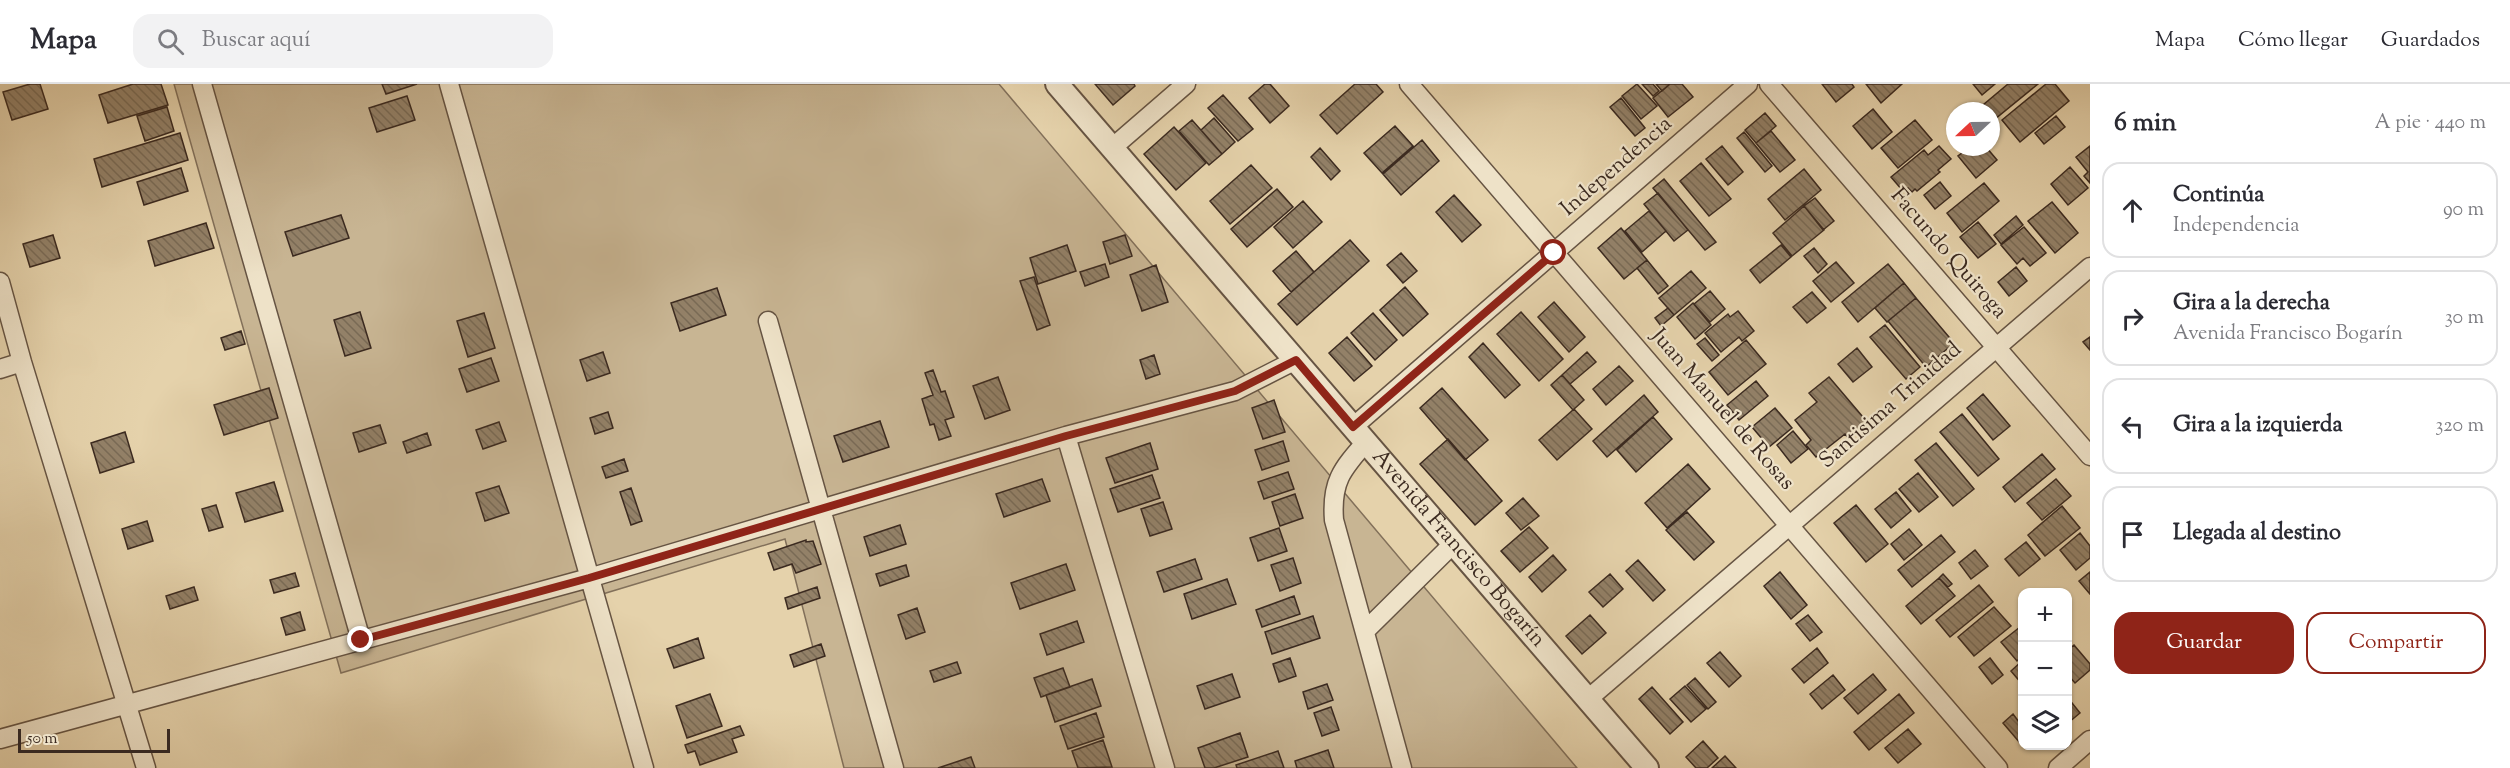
<!DOCTYPE html>
<html lang="es">
<head>
<meta charset="utf-8">
<style>
  body { margin:0; font-family:"Sorts Mill Goudy",serif; background:#f2f2f3; color:#2b2b33 }
  .controls { position:absolute; right:18px; bottom:18px; display:grid; overflow:hidden; border-radius:12px; box-shadow:0 2px 4px #0004 }
  .controls button { width:54px; height:54px; display:grid; place-items:center; padding:0; border:0; border-bottom:2px solid #e1e1e2; background:#fff; color:#2b2b33; font:30px sans-serif }
  .compass { position:absolute; left:1946px; top:18px; width:54px; height:54px; border-radius:50%; background:#fff; box-shadow:0 2px 4px #0004; rotate:248deg }
  .scale { position:absolute; left:18px; bottom:15px; width:152px; box-sizing:border-box; padding-left:6px; border:3px solid #3b2a20; border-top:0; font-size:16px; line-height:21px; white-space:nowrap; color:#3b2a20; -webkit-text-stroke:4px #eee2c8; paint-order:stroke }
  .stop { position:absolute; width:18px; height:18px; margin:-14px; border:4px solid #8f2418; border-radius:50%; background:#fff }
  .stop.end { background:#8f2418; border-color:#fff; box-shadow:0 2px 6px #0008 }
  .list { margin:0; padding:0; list-style:none }
  h2 { display:flex; justify-content:space-between; align-items:center; height:78px; margin:0; padding:0 24px; font-size:26px }
  h2 small { font-size:20px; font-weight:400; color:#7c7c81 }
  .list li { display:grid; grid-template-columns:39px 1fr auto; gap:18px; align-items:center; box-sizing:border-box; height:96px; margin:0 12px 12px; padding:0 12px; border:2px solid #e1e1e2; border-radius:18px }
  .list b { display:block; font-size:22px; white-space:nowrap }
  .list p { margin:0; font-size:20px; white-space:nowrap; color:#7c7c81 }
  .list em { font-size:20px; font-style:normal; color:#7c7c81 }
  .actions { display:flex; gap:12px; padding:18px 24px }
  .actions a { flex:1; padding:14px 0; border:2px solid #8f2418; border-radius:18px; text-align:center; font-size:21px; color:#8f2418 }
  .actions .main { background:#8f2418; color:#fff }
  .icon { flex:none; width:33px; height:33px; fill:none; stroke:currentColor; stroke-width:2; stroke-linecap:round; stroke-linejoin:round }
  .map { position:relative; flex:none; width:2090px; height:684px; overflow:hidden }
  header { display:flex; align-items:center; gap:36px; box-sizing:border-box; height:84px; padding:0 30px; background:#fff; border-bottom:2px solid #e1e1e2 }
  header strong { font-size:28px }
  nav { display:flex; gap:33px; margin-inline-start:auto; font-size:21px }
  .search { width:420px; height:54px; background:#f2f2f3; display:flex; align-items:center; gap:15px; box-sizing:border-box; padding:0 21px; border-radius:18px; color:#7c7c81; font-size:22px }
  main { display:flex }
  aside { flex:1; background:#fff }
  .map>svg:first-child { display:block }
  .green { fill:#c8b593; stroke:#82705a; stroke-width:1.5 }
  .building { fill:url(#building-back-hatch); stroke:#3b2a20; stroke-width:1.5 }
  .lines { fill:none; stroke-linecap:round; stroke-linejoin:round }
  .minor-casing { stroke:#665443; stroke-width:21 }
  .tertiary-casing { stroke:#665443; stroke-width:26 }
  .minor { stroke:#eee2c8; stroke-width:18 }
  .tertiary { stroke:#eee2c8; stroke-width:22 }
  .route { stroke:#8f2418; stroke-width:8 }
  .labels { text-anchor:middle; dominant-baseline:central; stroke-width:4.5; stroke-linejoin:round; paint-order:stroke }
  .street-label { font-size:22px; fill:#3b2a20; stroke:#eee2c8 }
</style>
</head>
<body>
<header>
<strong>Mapa</strong>
<div class="search"><svg class="icon" aria-label="search" viewBox="0 0 24 24"><circle cx="10" cy="10" r="6"/><path d="M15 15l6 6"/></svg>Buscar aquí</div>
<nav><a>Mapa</a><a>Cómo llegar</a><a>Guardados</a></nav>
</header>
<main>
<div class="map">
<svg width="2090" height="684" viewBox="0 0 2090 684">
  <defs>
    <pattern id="building-back-hatch" width="6" height="6" patternUnits="userSpaceOnUse" patternTransform="scale(1.5)"><rect width="6" height="6" fill="#938168"/><path d="M-1 5l2 2M0 0l6 6M5-1l2 2" fill="none" stroke="#796a55"/></pattern>
  </defs>
  <rect width="100%" height="100%" fill="#e5d2ab"/>
  <filter id="stains"><feTurbulence type="fractalNoise" baseFrequency=".00333" numOctaves="4"/><feColorMatrix values="0 0 0 0 .2 0 0 0 0 .09 0 0 0 0 .02 0 0 0 .5 -.17"/></filter>
  <radialGradient id="worn" r=".72"><stop offset=".6" stop-color="#630" stop-opacity="0"/><stop offset="1" stop-color="#630" stop-opacity=".3"/></radialGradient>
  <!-- green -->
  <path class="green" d="M174 0H999L1577 684H844L785 455 341 589Z"/>
  <!-- building -->
  <path class="building" d="M30 0H40L48 25 12 36 3 8Z
    M133 0H161L168 21 108 39 99 11Z
    M382 0H417L386 10Z
    M1095 0H1134L1135 2 1113 21Z
    M1265 0H1270L1289 22 1270 39 1249 14Z
    M1355 0H1376L1383 8 1337 50 1320 31Z
    M1637 0 1657 22 1641 35 1622 12Z
    M1642 0H1653L1659 7 1653 12Z
    M1656 0H1670L1662 7Z
    M1670 0H1682L1693 13 1668 33 1653 14Z
    M1822 0H1852L1854 3 1836 18Z
    M1866 0H1902L1881 19Z
    M1973 0H1995L1982 11Z
    M2008 0H2038L1995 35 1991 27 1983 21Z
    M2046 0H2055L2069 17 2020 58 2002 36Z
    M1223 11 1253 45 1238 57 1208 24Z
    M407 12 415 36 377 48 369 24Z
    M1621 14 1645 44 1635 52 1610 23Z
    M167 23 174 47 145 57 137 32Z
    M1873 25 1892 48 1872 65 1853 42Z
    M1765 29 1776 42 1756 59 1745 46Z
    M2056 32 2065 43 2044 60 2035 49Z
    M1214 34 1235 58 1222 70 1201 46Z
    M1192 36 1222 70 1209 81 1179 47Z
    M1915 36 1932 56 1898 84 1881 64Z
    M1395 42 1413 62 1382 89 1364 69Z
    M1174 43 1206 79 1176 106 1144 70Z
    M1771 47 1795 76 1780 88 1756 59Z
    M1744 48 1772 82 1765 88 1737 54Z
    M180 49 188 76 102 103 94 75Z
    M1422 56 1439 77 1401 111 1383 90Z
    M1722 62 1743 88 1728 101 1706 75Z
    M1939 62 1951 75 1938 86 1940 88 1917 107 1915 105 1912 108 1908 104 1903 107 1891 93 1924 66 1928 71Z
    M2090 62V99L2084 92 2088 88 2076 73Z
    M1970 63H1986L1997 76 1976 94 1958 72Z
    M1320 64 1340 87 1331 96 1311 73Z
    M1701 79 1731 115 1709 132 1680 97Z
    M1251 81 1272 104 1230 140 1210 117Z
    M2070 83 2088 104 2068 121 2051 100Z
    M181 84 188 107 144 121 137 98Z
    M1804 85 1821 106 1785 136 1768 115Z
    M1664 95 1716 158 1705 166 1653 104Z
    M1940 98 1951 112 1935 125 1924 111Z
    M1984 99 1999 117 1962 148 1947 129Z
    M1277 105 1293 123 1247 163 1231 145Z
    M1658 109 1688 146 1674 157 1644 120Z
    M1454 111 1481 141 1462 158 1436 128Z
    M1815 114 1834 137 1823 146 1804 122Z
    M1303 117 1322 138 1293 164 1274 143Z
    M2052 118 2078 149 2055 169 2028 137Z
    M1804 122 1824 146 1792 172 1773 149Z
    M1649 127 1666 147 1642 168 1625 147Z
    M341 131 349 154 293 172 285 148Z
    M2016 132 2023 141 2001 160 1994 151Z
    M1978 138 1996 160 1978 174 1960 153Z
    M206 139 214 164 155 182 148 157Z
    M2024 143 2046 169 2030 182 2023 174 2017 180 2001 161Z
    M1621 144 1647 176 1624 195 1598 164Z
    M53 151 60 174 30 183 23 160Z
    M1125 151 1132 172 1110 180 1103 158Z
    M1350 156 1369 177 1297 241 1278 220Z
    M1067 161 1076 187 1038 200 1030 174Z
    M1781 161 1791 173 1760 199 1750 186Z
    M1814 164 1827 180 1818 189 1804 172Z
    M1296 167 1314 188 1291 208 1273 187Z
    M1401 169 1417 187 1403 199 1387 181Z
    M1647 176 1668 202 1658 210 1637 184Z
    M1836 178 1854 199 1831 218 1813 197Z
    M1105 180 1109 193 1085 202 1080 188Z
    M1888 180 1904 199 1858 238 1842 218Z
    M1156 181 1168 218 1142 227 1130 191Z
    M2016 183 2027 197 2009 212 1998 198Z
    M1691 187 1706 204 1674 231 1659 214Z
    M1034 193 1050 241 1037 246 1020 197Z
    M1904 199 1916 214 1887 238 1875 224Z
    M1405 203 1428 230 1403 252 1380 226Z
    M717 204 726 231 680 247 671 219Z
    M1710 207 1725 225 1710 238 1694 220Z
    M1812 208 1826 224 1807 239 1793 223Z
    M1916 214 1954 259 1926 283 1888 237Z
    M1554 218 1585 253 1569 268 1538 233Z
    M1693 219 1711 241 1695 255 1677 233Z
    M1668 224 1674 231 1661 242 1655 234Z
    M1738 227 1754 247 1742 257 1739 253 1721 268 1705 249 1728 230 1730 233Z
    M360 228 371 264 345 272 334 236Z
    M1521 228 1563 275 1539 297 1497 250Z
    M484 229 495 264 468 273 457 237Z
    M1373 229 1397 256 1375 276 1351 249Z
    M1885 241 1920 283 1906 295 1870 253Z
    M241 247 245 260 225 266 221 254Z
    M1347 253 1372 282 1354 297 1329 269Z
    M2090 253V266L2083 258Z
    M1705 254 1719 271 1712 277 1697 260Z
    M1746 256 1766 280 1728 311 1709 288Z
    M1483 259 1520 301 1505 314 1469 273Z
    M1857 264 1872 283 1853 298 1838 280Z
    M603 268 610 289 587 297 580 276Z
    M1587 268 1596 278 1570 300 1562 291Z
    M1154 271 1160 290 1146 295 1140 276Z
    M491 274 499 297 467 308 459 285Z
    M1619 282 1633 297 1606 321 1593 305Z
    M933 286 941 308 945 307 954 333 945 336 951 352 939 356 934 340 930 341 922 315 933 311 925 289Z
    M1562 291 1584 316 1573 326 1551 301Z
    M998 293 1010 326 985 335 973 302Z
    M1829 293 1868 339 1849 355 1845 350 1816 373 1806 361 1811 356 1795 336 1817 318 1809 309Z
    M1756 297 1768 312 1739 336 1727 321Z
    M269 304 278 334 224 351 214 321Z
    M1442 304 1488 356 1465 376 1420 324Z
    M1983 310 2010 342 1993 356 1967 324Z
    M1644 311 1658 328 1607 373 1593 357Z
    M1274 316 1285 348 1263 355 1252 324Z
    M1775 324 1792 344 1769 363 1752 343Z
    M1574 325 1592 345 1557 376 1539 356Z
    M608 328 613 344 595 350 590 334Z
    M1962 330 1999 375 1978 392 1940 348Z
    M1653 333 1672 355 1636 388 1617 366Z
    M880 337 889 363 843 378 834 352Z
    M499 338 506 357 483 365 476 346Z
    M380 341 386 359 359 368 353 349Z
    M1793 347 1808 365 1791 379 1777 361Z
    M125 348 134 378 100 389 91 359Z
    M427 349 431 361 407 369 403 358Z
    M1448 355 1502 417 1475 441 1420 380Z
    M1283 357 1289 377 1262 386 1255 366Z
    M1150 359 1158 385 1115 399 1106 374Z
    M1936 359 1974 405 1953 422 1915 376Z
    M2042 370 2055 385 2015 418 2003 403Z
    M624 375 628 387 606 394 602 383Z
    M1688 380 1710 405 1667 444 1645 419Z
    M1288 388 1294 405 1264 415 1258 398Z
    M1918 389 1938 413 1919 428 1899 405Z
    M1152 391 1160 414 1118 428 1110 405Z
    M1042 395 1050 417 1004 433 996 410Z
    M2056 395 2071 412 2042 436 2027 419Z
    M274 398 283 427 245 438 236 409Z
    M499 402 509 429 485 437 476 409Z
    M631 404 642 437 631 441 620 408Z
    M1896 408 1911 427 1891 444 1875 425Z
    M1295 410 1303 434 1280 442 1272 418Z
    M1523 414 1539 432 1521 446 1506 429Z
    M1163 418 1172 445 1150 452 1141 425Z
    M216 421 223 443 209 447 202 425Z
    M1856 421 1888 460 1866 478 1834 439Z
    M2062 422 2080 444 2045 472 2028 451Z
    M1687 428 1714 458 1694 476 1666 446Z
    M147 437 153 457 128 465 122 445Z
    M900 441 906 460 870 472 864 453Z
    M1529 443 1548 464 1520 488 1501 467Z
    M1279 444 1287 467 1258 477 1250 454Z
    M1909 445 1922 461 1904 476 1891 460Z
    M2080 449 2090 462V474L2076 486 2060 466Z
    M1941 451 1955 468 1912 503 1898 486Z
    M806 456V458L813 457 821 480 796 489 792 480 774 486 768 469Z
    M2026 458 2040 475 2019 492 2005 475Z
    M1975 466 1988 482 1971 495 1959 479Z
    M1553 471 1566 486 1542 508 1529 493Z
    M1293 474 1301 499 1280 507 1271 481Z
    M1195 475 1202 495 1164 508 1157 488Z
    M1638 476 1665 506 1653 517 1626 487Z
    M1066 480 1075 506 1020 525 1011 499Z
    M906 481 909 492 880 502 876 490Z
    M1780 488 1807 521 1791 535 1764 502Z
    M2090 488V510L2079 497Z
    M295 489 299 502 274 509 270 496Z
    M1610 490 1623 505 1603 523 1589 508Z
    M1943 490 1952 500 1948 503 1939 494Z
    M1939 494 1955 512 1921 540 1906 522Z
    M1227 495 1236 520 1192 535 1184 510Z
    M1979 501 1993 518 1950 553 1936 536Z
    M194 503 198 516 170 525 166 512Z
    M817 503 820 514 788 525 785 514Z
    M1294 512 1300 530 1262 543 1256 526Z
    M1994 523 2011 542 1974 572 1958 553Z
    M917 524 925 548 906 555 898 531Z
    M300 528 305 546 286 551 281 534Z
    M1590 531 1606 549 1582 570 1566 552Z
    M1808 531 1822 548 1810 557 1796 540Z
    M1313 532 1320 554 1272 570 1265 548Z
    M1077 537 1084 558 1047 571 1040 550Z
    M2020 543 2022 546V572L2017 577 2001 558Z
    M698 554 704 574 674 584 667 565Z
    M821 560 825 572 794 583 790 571Z
    M2074 561 2090 580V586L2075 599 2068 591V566Z
    M1817 564 1828 579 1804 599 1792 585Z
    M1720 568 1741 592 1729 603 1707 579Z
    M1290 574 1296 592 1279 598 1273 580Z
    M1990 574 2003 591 1992 600 1979 583Z
    M2022 577V600L2011 587Z
    M957 578 961 589 934 598 930 587Z
    M1063 584 1070 603 1041 613 1034 594Z
    M1232 590 1240 613 1205 625 1197 602Z
    M1873 590 1886 606 1858 630 1844 614Z
    M1833 591 1845 606 1822 625 1810 610Z
    M1695 594 1716 618 1708 625 1687 601Z
    M1092 595 1101 622 1055 638 1046 611Z
    M1327 600 1333 616 1308 625 1303 608Z
    M1685 602 1706 625 1691 638 1670 615Z
    M1652 603 1683 638 1670 650 1639 615Z
    M710 610 722 642 687 654 676 622Z
    M1899 610 1914 629 1869 666 1854 648Z
    M2068 614 2080 629 2068 639Z
    M1331 623 1339 646 1322 652 1314 629Z
    M1096 629 1104 653 1068 665 1060 642Z
    M2013 630 2022 642V657L2020 659 2003 639Z
    M740 642 744 651 732 655 737 668 700 681 695 667 688 669 685 661Z
    M1908 645 1921 660 1898 679 1885 664Z
    M1240 649 1248 673 1214 684H1205L1198 664Z
    M1103 656 1112 683 1078 684 1072 667Z
    M1703 657 1718 674 1707 684H1696L1686 673Z
    M1328 666 1334 684H1297L1295 677Z
    M1278 667 1284 684H1237L1236 681Z
    M1725 672 1736 684H1712Z
    M971 673 975 684H938Z"/>
  <g class="lines">
    <!-- minor casing -->
    <g class="minor-casing">
      <path id="minor" d="M202 0 361 556
        M449 0 644 684
        M1409 0 1998 684
        M1769 0 2090 372
        M1112 64 1186 0
        M0 198 22 278 146 684
        M768 237 894 684
        M0 285 22 278
        M1353 343 1748 0
        M1066 352 1165 684
        M1366 358C1342 385 1331 398 1334 436L1402 684
        M1365 547 1453 460
        M1588 615 2090 183
        M0 655 589 494 1066 352 1235 307 1296 276
        M2058 684 2090 656"/>
    </g>
    <!-- tertiary casing -->
    <g class="tertiary-casing">
      <g id="tertiary">
        <path id="s1" d="M1057 0 1647 684"/>
      </g>
    </g>
    <!-- minor -->
    <use href="#minor" class="minor"/>
    <!-- tertiary -->
    <use href="#tertiary" class="tertiary"/>
  </g>
  <g class="lines">
    <!-- route -->
    <path class="route" d="M361 556 589 494 1066 352 1235 307 1296 276 1353 343 1554 169"/>
  </g>
  <g class="labels">
    <!-- street labels -->
    <g class="street-label">
      <text transform="translate(1617 83) rotate(-41)">Independencia</text>
      <text transform="translate(1948 170) rotate(49)">Facundo Quiroga</text>
      <text transform="translate(1891 322) rotate(-41)">Santisima Trinidad</text>
      <text transform="translate(1722 326) rotate(49)">Juan Manuel de Rosas</text>
      <text stroke="none"><textPath href="#s1" startOffset="614">Avenida Francisco Bogarín</textPath></text>
    </g>
  </g>
  <rect width="100%" height="100%" filter="url(#stains)"/>
  <rect width="100%" height="100%" fill="url(#worn)"/>
</svg>
<div class="controls">
<button>+</button>
<button>−</button>
<button><svg class="icon" aria-label="layers" viewBox="0 0 24 24"><path d="M12 4l9 5-9 5-9-5zM3 14l9 5 9-5"/></svg></button>
</div>
<svg class="compass" viewBox="-18 -18 36 36"><path d="M0-13l5 13h-10z" fill="#e53935"/><path d="M0 13l5-13h-10z" fill="#7c7c81"/></svg>
<div class="scale">50 m</div>
<div class="stop" style="left:1554px;top:169px"></div>
<div class="stop end" style="left:361px;top:556px"></div>
</div>
<aside>
<h2>6 min<small>A pie · 440 m</small></h2>
<ul class="list">
<li><svg class="icon" aria-label="ahead" viewBox="0 0 24 24"><path d="M12 20V5M6 11l6-6 6 6"/></svg><div><b>Continúa</b><p>Independencia</p></div><em>90 m</em></li>
<li><svg class="icon" aria-label="right" viewBox="0 0 24 24"><path d="M7 20v-9h11M14 6l5 5-5 5"/></svg><div><b>Gira a la derecha</b><p>Avenida Francisco Bogarín</p></div><em>30 m</em></li>
<li><svg class="icon" aria-label="left" viewBox="0 0 24 24"><path d="M17 20v-9H6M10 6l-5 5 5 5"/></svg><div><b>Gira a la izquierda</b></div><em>320 m</em></li>
<li><svg class="icon" aria-label="arrive" viewBox="0 0 24 24"><path d="M6 21V4h12l-3 4 3 4H6"/></svg><div><b>Llegada al destino</b></div></li>
</ul>
<div class="actions"><a class="main">Guardar</a><a>Compartir</a></div>
</aside>
</main>
</body>
</html>
